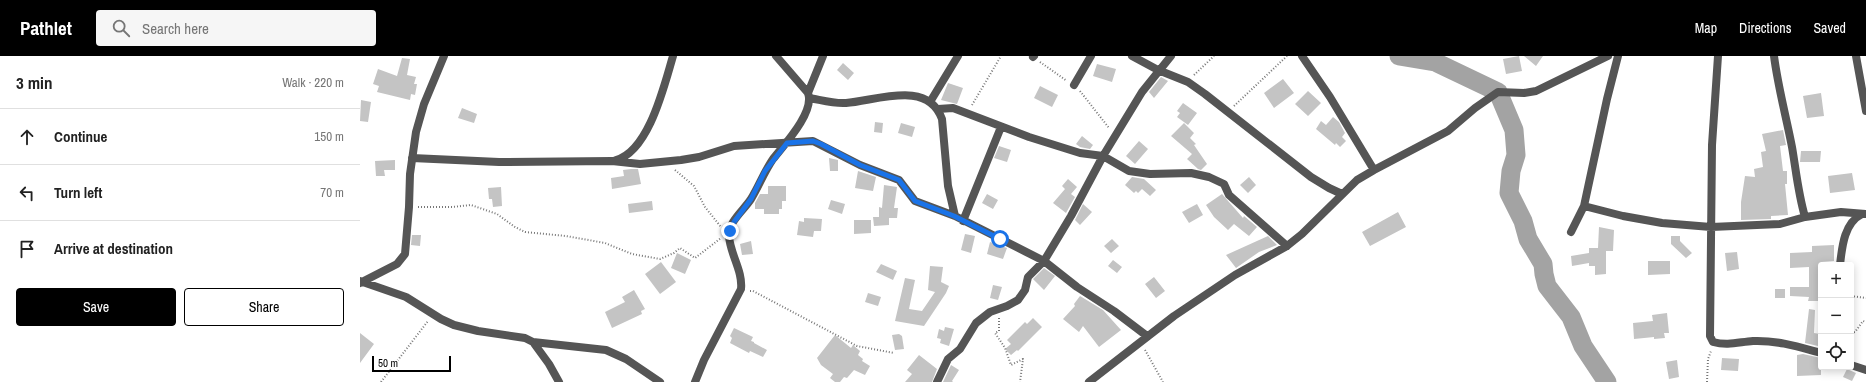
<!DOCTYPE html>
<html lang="en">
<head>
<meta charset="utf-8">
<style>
  body { margin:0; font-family:"Archivo Narrow",sans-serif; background:#f6f6f6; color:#222 }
  .controls { position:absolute; right:12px; bottom:12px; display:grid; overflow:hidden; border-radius:4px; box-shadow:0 2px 10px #0003 }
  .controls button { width:36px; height:36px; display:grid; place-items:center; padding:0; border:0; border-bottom:1px solid #e0e0e0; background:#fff; color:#222; font:20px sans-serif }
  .scale { position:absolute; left:12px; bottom:10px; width:79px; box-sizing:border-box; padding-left:4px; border:2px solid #000; border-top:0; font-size:11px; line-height:14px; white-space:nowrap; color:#000; -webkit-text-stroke:3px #fff; paint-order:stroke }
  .stop { position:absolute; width:12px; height:12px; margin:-9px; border:3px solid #1a73e8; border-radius:50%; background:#fff }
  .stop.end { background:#1a73e8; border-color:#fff; box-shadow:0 1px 4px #0008 }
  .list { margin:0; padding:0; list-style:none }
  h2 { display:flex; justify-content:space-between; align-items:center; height:52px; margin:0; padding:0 16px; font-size:17px }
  h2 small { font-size:13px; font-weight:400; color:#767676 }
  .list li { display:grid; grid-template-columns:26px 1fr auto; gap:12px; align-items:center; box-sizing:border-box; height:56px; padding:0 16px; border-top:1px solid #e0e0e0 }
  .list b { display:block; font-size:15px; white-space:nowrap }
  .list em { font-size:13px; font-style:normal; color:#767676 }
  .actions { display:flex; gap:8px; padding:12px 16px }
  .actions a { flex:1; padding:9px 0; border:1px solid #000; border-radius:4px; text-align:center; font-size:14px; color:#000 }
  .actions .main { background:#000; color:#fff }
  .icon { flex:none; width:22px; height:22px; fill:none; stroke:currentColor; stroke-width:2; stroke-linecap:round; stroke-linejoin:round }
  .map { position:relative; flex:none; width:1506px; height:326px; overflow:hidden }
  header { display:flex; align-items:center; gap:24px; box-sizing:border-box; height:56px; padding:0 20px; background:#000; color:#fff }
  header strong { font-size:19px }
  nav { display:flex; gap:22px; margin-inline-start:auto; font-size:14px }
  .search { width:280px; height:36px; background:#f6f6f6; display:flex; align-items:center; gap:10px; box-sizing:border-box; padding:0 14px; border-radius:4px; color:#767676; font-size:15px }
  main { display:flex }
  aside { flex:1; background:#fff }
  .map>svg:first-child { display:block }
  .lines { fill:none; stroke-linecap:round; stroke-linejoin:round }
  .river { stroke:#a3a3a3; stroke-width:19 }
  .building { fill:#c4c4c4 }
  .path { stroke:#777; stroke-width:2; stroke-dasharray:1 2; stroke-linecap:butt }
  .minor { stroke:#555; stroke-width:8 }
  .route { stroke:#1a73e8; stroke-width:5 }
</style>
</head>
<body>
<header>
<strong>Pathlet</strong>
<div class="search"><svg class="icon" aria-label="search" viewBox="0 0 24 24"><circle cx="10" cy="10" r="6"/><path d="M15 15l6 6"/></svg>Search here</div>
<nav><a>Map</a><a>Directions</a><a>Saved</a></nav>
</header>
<main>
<aside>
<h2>3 min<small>Walk · 220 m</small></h2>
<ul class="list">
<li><svg class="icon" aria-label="ahead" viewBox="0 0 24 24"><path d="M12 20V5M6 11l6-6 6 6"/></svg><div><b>Continue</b></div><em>150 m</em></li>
<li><svg class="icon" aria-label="left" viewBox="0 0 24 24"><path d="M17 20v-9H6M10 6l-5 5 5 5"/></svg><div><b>Turn left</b></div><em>70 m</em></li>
<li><svg class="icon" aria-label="arrive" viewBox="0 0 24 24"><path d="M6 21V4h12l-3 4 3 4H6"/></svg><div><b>Arrive at destination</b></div></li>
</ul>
<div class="actions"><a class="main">Save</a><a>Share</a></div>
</aside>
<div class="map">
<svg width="1506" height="326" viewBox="0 0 1506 326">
  <rect width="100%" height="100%" fill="#fff"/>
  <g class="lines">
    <!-- river -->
    <path class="river" d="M1039 0 1075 6 1138 36 1154 74 1156 99 1151 115 1149 137 1163 165 1168 183 1183 208 1184 218 1187 230 1211 261 1223 290 1247 326"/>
  </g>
  <!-- building -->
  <path class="building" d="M1159 0 1162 15 1146 18 1143 3Z
    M1164 0H1183L1176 10Z
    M42 2 50 3 47 19 56 21 54 28H57L55 39 51 38 50 44 17 36 19 30 13 28 18 13 37 20Z
    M483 7 494 17 488 24 477 14Z
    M737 8 756 13 752 26 733 20Z
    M801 21 808 25 794 42 789 36Z
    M923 23 934 37 914 52 904 37Z
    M588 27 603 32 597 48 581 44Z
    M680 30 698 39 692 51 674 42Z
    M948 35 961 47 948 60 935 48Z
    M1461 37 1464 60 1447 62 1443 40Z
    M1 44 11 46 8 66 0 65Z
    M823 47 837 57 828 69 817 61 820 57 817 55Z
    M102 52 117 58 114 67 98 62Z
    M973 61 979 66 985 77 982 81 986 85 980 91 976 87 975 89 956 73 961 65 966 69Z
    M515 66 523 67 522 77 514 76Z
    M541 67 555 71 552 81 538 77Z
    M824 67 834 77 830 82 836 88 834 89 847 108 841 114 838 113 827 103 832 98 811 80Z
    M1423 74 1426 89 1420 90 1423 115H1427V128H1425L1428 159 1411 160V163L1381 164V146L1385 120 1395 121 1394 113 1403 111 1401 96 1406 95 1402 78Z
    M722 80 733 89 730 93 720 91 716 88Z
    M779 85 788 93 775 108 766 100Z
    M639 90 651 94 647 106 634 102Z
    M1441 95H1461L1460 106H1440Z
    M469 102 478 104V115H470Z
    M35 104V114H24L25 120H16L15 105Z
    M271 113H278L281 128 252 133 251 122 264 120 263 114Z
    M498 115 516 121 513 135 495 132Z
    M1492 117 1495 134 1470 137 1468 120Z
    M772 121 784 123 796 134 790 140 782 133 778 137 776 135 774 137 765 129Z
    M889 121 896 129 888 137 880 129Z
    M708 123 717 131 711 138 715 141 706 157 693 147 705 133 702 130Z
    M524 129 537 131 534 152H538L537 162H529V169L514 170 513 161H519V151L522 152Z
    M408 130H426V145H422V153H419V158H404V153H395V147L400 138H408Z
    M141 131 142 150 133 151 132 143H129L128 132Z
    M627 138 638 144 633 153 622 147Z
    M862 138 883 162 884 160 897 171 889 180 874 168 868 174 854 161 846 149Z
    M471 144 485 148 482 158 468 153Z
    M292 145 293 154 269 157 268 148Z
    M723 148 732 156 720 169 715 164Z
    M837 148 843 159 829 167 822 156Z
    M1038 156 1046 171 1010 190 1002 176Z
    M444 162 462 163 461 175H454L453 181 437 179 439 165 444 166Z
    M494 164H511V177L494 178Z
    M1239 171 1254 174 1253 195H1246V218L1235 219V210H1229V207L1212 210 1211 200 1229 197V192H1238Z
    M605 178 615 180 611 197 601 194Z
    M52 179H61L60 190 51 189Z
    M908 180 917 189 899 196 876 212 866 199Z
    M1311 180H1320V185L1332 197 1326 202 1311 188Z
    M752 183 759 190 751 197 744 190Z
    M391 185 393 198 382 199 380 188Z
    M630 186 647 192 643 203 627 198Z
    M1474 189V205L1461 206V245H1448L1449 241 1430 240V231H1449V211L1430 212V197L1452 196V190Z
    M1377 196 1379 213 1367 215 1365 197Z
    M317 197 331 204 325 218 311 212Z
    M753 204 762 211 757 217 748 210Z
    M1288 205H1310V218L1288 219Z
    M301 206 316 226 300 238 285 218Z
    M521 208 537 215 533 224 516 216Z
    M570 210 583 211 581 226 589 230 586 237 564 270 535 265 545 222 555 224 549 253 562 255 575 236 568 234Z
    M684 212 695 220 684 234 673 223Z
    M794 221 805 235 796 242 785 228Z
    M633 229 642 231 638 244 630 242Z
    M1415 233H1425V242H1415Z
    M274 234 285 253 281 255 282 258 252 272 245 256 265 246 262 241Z
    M508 237 521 241 518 250 505 246Z
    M720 240 743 254 761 274 739 291 723 270 719 276 703 263 715 250 714 248Z
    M1449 253 1455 254 1454 277 1460 278 1458 290 1445 287Z
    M1307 257 1309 277H1304L1305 282 1294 283V281L1274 283 1273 267 1293 265 1292 259Z
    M673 262 682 271 658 295 657 294 651 299 645 293 651 288 647 284 665 266 667 268Z
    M585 271 594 273 589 290 580 287 581 283 577 282 579 273 584 275Z
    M374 272 393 281 391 285 394 286V287L407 294 403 301 390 295 389 297 370 287 372 282 370 280Z
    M0 277 14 288 0 307Z
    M539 278 542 280 544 293 535 294 532 279Z
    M475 279 491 292 493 289 500 295 498 299 503 303 502 305 510 310 505 319 494 314 487 322 484 321 480 326H475L470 322 473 318 461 309 457 302Z
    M1443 298 1461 302V319L1437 320V299Z
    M559 299 577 313 572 326H545L552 318 547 314Z
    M1362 302 1379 303 1378 315 1361 314Z
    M1317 304 1319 321 1309 323 1306 306Z
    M591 309 599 314 592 325 593 326H583Z
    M1487 313 1496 317 1492 325 1483 321Z"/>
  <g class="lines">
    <!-- path -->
    <path class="path" d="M680 6 707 25
      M834 19 854 0
      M720 35 749 72
      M612 49 641 0
      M874 50 927 0
      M315 114 334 130 345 151 361 171
      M58 151H92L111 149 137 158 155 171 165 176 206 180 245 187 272 198 300 203 314 197 320 192 335 202 361 182
      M390 235H393L497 290 534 297
      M1491 240 1506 242
      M639 262V275L635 277 645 292 651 309 663 303 660 326
      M1491 277 1495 276 1503 265 1506 266
      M785 294 803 326
      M21 326 68 265
      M1347 326 1348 303 1351 295"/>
    <!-- minor -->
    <path class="minor" d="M772 0 798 14 828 26 845 38 951 121 969 132 982 138
      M942 0 970 41 1014 114
      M1358 0 1352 89 1350 280 1353 286C1368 290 1379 286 1393 285 1417 284 1439 291 1461 297
      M1414 0C1418 31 1426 60 1432 91 1436 114 1438 137 1445 161
      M1496 0 1506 55
      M673 1 674 0
      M714 29 731 0
      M448 37 463 0
      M449 42C461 44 474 48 486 47 516 45 568 23 582 63L588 130 595 160 684 205 717 231 754 255 787 280
      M570 46 598 0
      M578 53 593 52 669 81 720 97 743 100 769 115 790 118 831 117 849 121 864 128 869 139 927 190
      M52 102 139 106 252 105 280 108 321 104 339 101 374 90 453 85 500 109 539 124 555 145 595 160
      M256 104C289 95 304 30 313 0
      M1224 150 1263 160 1302 167 1351 171 1420 168 1445 161 1481 156 1506 158
      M603 165 641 71
      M1211 176 1224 150 1247 43 1258 0
      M1480 209C1482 191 1484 167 1502 158
      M0 225 46 241 81 263 94 269 118 275 165 282 173 286 189 308 199 326
      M0 227 37 208 45 198 49 151 50 118 56 76 64 48 84 0
      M173 286 246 294 266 303 300 326
      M1491 309 1506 314
      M335 326 344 304 381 233C383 215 370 198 369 180 368 166 384 154 391 143 399 130 404 116 413 103 424 89 455 56 448 37L416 0
      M577 326 588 303 600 293 616 267 630 256 647 250 658 244 665 234 668 221 684 205 711 160 743 100 782 36 811 0
      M729 326 814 260 875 219 927 190 942 178 997 124 1014 114 1088 75 1115 52 1138 36 1164 37 1176 35 1248 0"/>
  </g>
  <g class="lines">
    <!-- route -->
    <path class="route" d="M370 175 374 166 391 143 405 115 427 87 453 85 461 88 500 109 539 124 555 145 594 160 640 183"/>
  </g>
</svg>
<div class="controls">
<button>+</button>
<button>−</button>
<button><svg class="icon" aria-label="locate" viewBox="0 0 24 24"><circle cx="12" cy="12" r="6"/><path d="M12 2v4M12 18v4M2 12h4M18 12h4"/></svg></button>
</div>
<div class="scale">50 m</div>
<div class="stop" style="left:640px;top:183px"></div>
<div class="stop end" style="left:370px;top:175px"></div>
</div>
</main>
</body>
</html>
